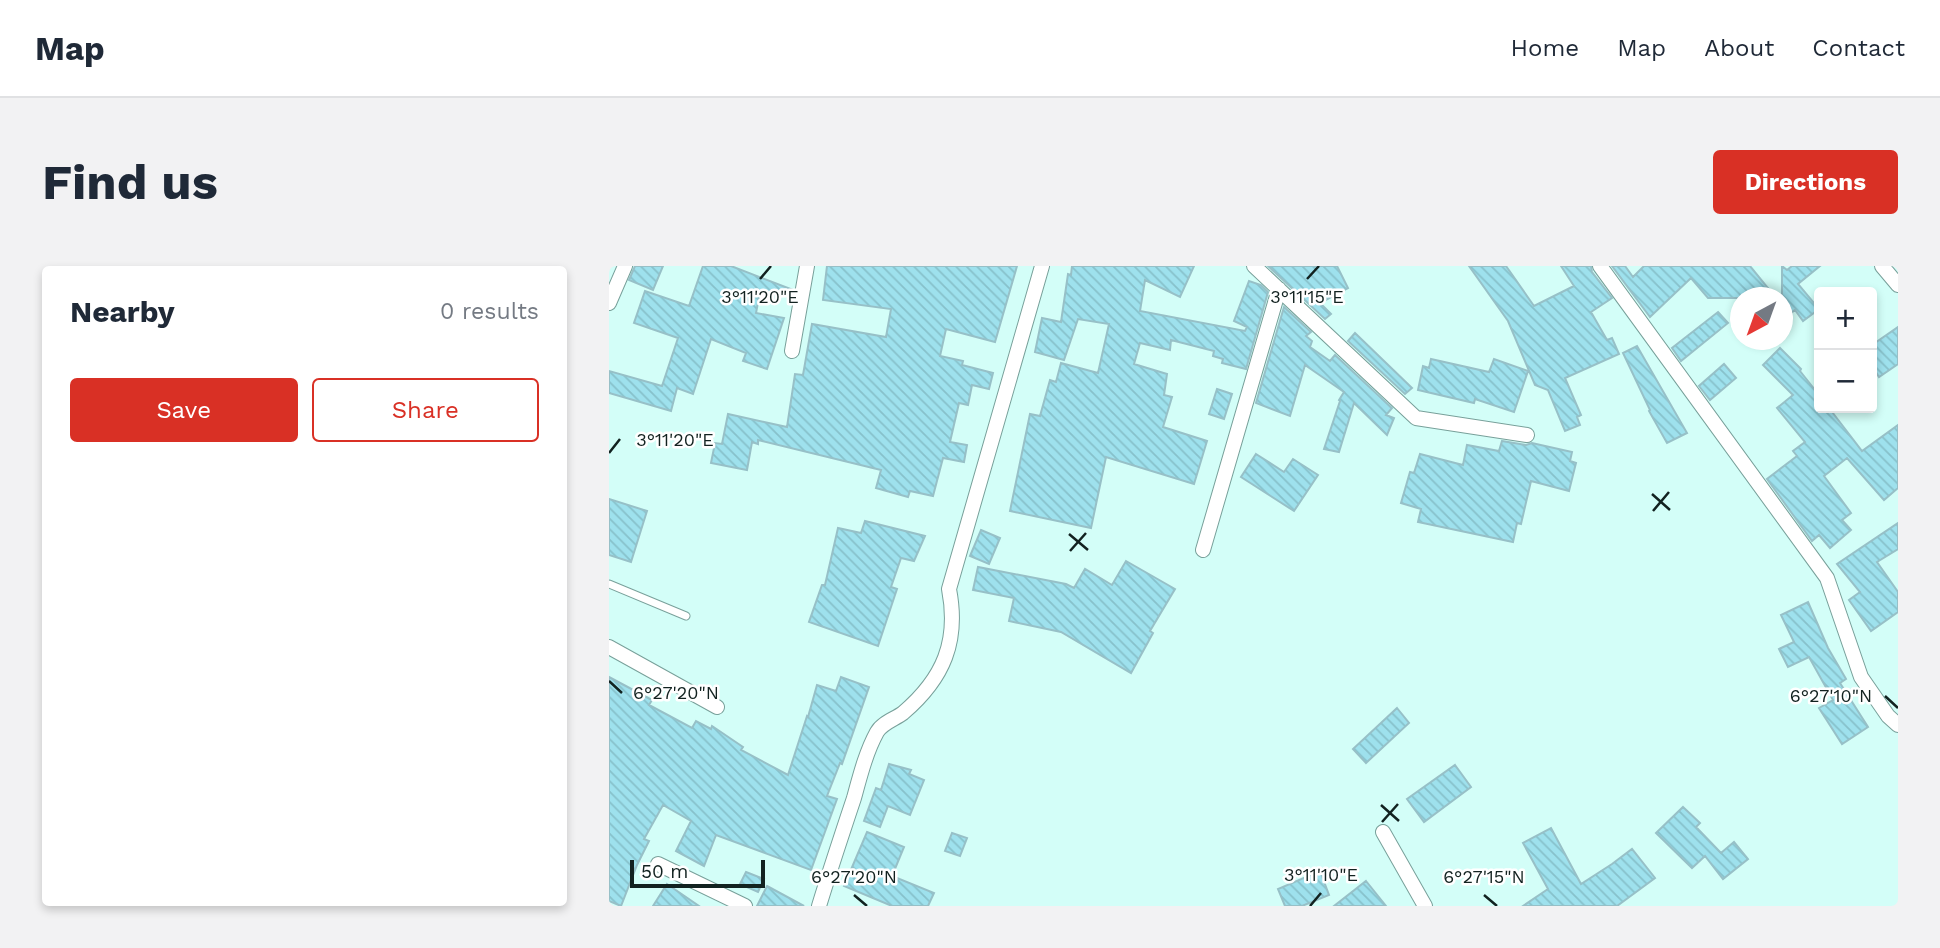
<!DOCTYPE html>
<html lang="en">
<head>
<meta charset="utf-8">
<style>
  body { margin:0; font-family:"Work Sans",sans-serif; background:#f2f2f3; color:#1f2937 }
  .controls { position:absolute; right:21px; top:21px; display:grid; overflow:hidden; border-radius:7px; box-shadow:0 4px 10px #0003 }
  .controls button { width:63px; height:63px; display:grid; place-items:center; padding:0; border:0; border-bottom:2px solid #e0e1e3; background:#fff; color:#1f2937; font:35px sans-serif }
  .compass { position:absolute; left:1121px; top:21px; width:63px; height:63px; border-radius:50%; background:#fff; box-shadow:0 4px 10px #0003; rotate:221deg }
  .scale { position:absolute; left:21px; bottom:18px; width:135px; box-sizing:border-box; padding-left:7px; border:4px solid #122220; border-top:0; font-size:19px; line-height:24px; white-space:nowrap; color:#122220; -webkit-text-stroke:5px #fff; paint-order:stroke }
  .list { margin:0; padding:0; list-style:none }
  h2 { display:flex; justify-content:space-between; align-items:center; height:91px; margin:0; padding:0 28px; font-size:30px }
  h2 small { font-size:23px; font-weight:400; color:#747a83 }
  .actions { display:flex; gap:14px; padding:21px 28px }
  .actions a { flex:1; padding:16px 0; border:2px solid #d93025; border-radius:7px; text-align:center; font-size:24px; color:#d93025 }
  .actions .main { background:#d93025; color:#fff }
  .map { position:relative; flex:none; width:1289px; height:640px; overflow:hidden; border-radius:7px }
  header { display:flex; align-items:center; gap:42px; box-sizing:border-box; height:98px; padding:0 35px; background:#fff; border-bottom:2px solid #e0e1e3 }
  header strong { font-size:33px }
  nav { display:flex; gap:38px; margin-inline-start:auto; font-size:24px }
  .intro { display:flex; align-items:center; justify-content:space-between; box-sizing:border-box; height:168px; padding:0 42px }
  h1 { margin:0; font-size:49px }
  .button { padding:18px 32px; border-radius:7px; background:#d93025; color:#fff; font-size:24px; font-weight:700 }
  main { display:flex; gap:42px; padding:0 42px }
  aside { flex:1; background:#fff; border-radius:7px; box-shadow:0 4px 10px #0003 }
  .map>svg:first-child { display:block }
  .building { fill:url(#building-back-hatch); stroke:#97c0c7; stroke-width:2 }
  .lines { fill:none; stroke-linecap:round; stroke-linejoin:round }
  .lane-casing { stroke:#78a09a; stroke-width:9 }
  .street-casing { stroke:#78a09a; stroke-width:16 }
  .lane { stroke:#fff; stroke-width:7 }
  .street { stroke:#fff; stroke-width:14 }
  .ticks { fill:none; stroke:#122220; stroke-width:2.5 }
  .ticks-label { font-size:18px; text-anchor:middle; fill:#122220; stroke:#fff; stroke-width:5; stroke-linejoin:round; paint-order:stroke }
</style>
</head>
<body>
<header>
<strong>Map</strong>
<nav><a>Home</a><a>Map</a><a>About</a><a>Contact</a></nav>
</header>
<div class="intro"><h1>Find us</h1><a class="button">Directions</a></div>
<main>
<aside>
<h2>Nearby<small>0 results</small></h2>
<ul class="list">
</ul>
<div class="actions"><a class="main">Save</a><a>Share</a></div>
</aside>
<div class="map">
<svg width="1289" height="640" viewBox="0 0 1289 640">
  <defs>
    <pattern id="building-back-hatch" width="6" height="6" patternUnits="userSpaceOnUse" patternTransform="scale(1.75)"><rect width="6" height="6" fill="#9ee1ed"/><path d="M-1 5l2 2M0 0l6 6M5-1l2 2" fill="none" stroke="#87c1cb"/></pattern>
  </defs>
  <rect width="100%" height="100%" fill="#d3fef8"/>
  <!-- building -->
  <path class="building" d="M26 0H54L44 24 20 14Z
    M94 0H122L184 24 183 30 151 26 147 47 175 52 158 103 134 95 137 87 102 73 84 128 68 122 62 145 0 127V105L53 120 69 72 25 57 36 25 80 40Z
    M218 0H408L386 76 337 63 331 90 354 95 353 99 384 107 380 123 363 119 359 139 350 137 341 176 358 179 355 196 334 192 324 230 301 225 299 231 267 222 272 204 149 174V178L143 176 138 204 102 197 106 177 113 178 119 148 178 161 186 108 194 109 203 58 277 71 282 43 214 34Z
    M463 0H585L571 31 536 14 531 45 636 65 638 61 625 55 640 15 652 19 659 26 637 103 613 97 614 93 604 90 605 85 562 74 561 84 531 77 525 98 558 108 555 129 563 131 554 161 598 175 585 218 497 191 482 262 401 245 421 148 431 150 441 114 447 116 452 97 489 107 500 58 469 53 455 94 426 86 433 52 452 56 459 8 462 9Z
    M659 0H728L739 22 711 37 722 48 716 53Z
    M860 0H897L925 40 965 20 952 0H982L983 6 1003 32 982 46 998 74 1003 72 1010 88 956 112 972 149 968 151 971 159 956 165 939 124 926 119 899 55Z
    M1003 0H1016L1024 11 1035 0H1141L1167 32H1099L1082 12 1041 51Z
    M1173 0 1178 4 1183 0H1211L1189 18 1210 43 1194 55 1186 44 1173 54Z
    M675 41 702 66 697 70 703 75 701 81 721 95 726 89 783 142 777 149 785 152 778 169 745 137 730 186 715 183 731 135 730 134 735 126 696 99 681 150 647 137Z
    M1109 46 1119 57 1072 95 1063 82Z
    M1289 61V98L1270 111 1263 100V79Z
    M746 67 803 122 796 128 739 75Z
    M1028 80 1078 167 1058 177 1040 145 1041 144 1014 87Z
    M1171 82 1192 103 1191 105 1210 129V142H1220L1253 185 1289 159V222L1275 234 1238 192 1215 210 1242 247 1233 254 1242 264 1221 282 1210 269 1203 275 1158 213 1188 190 1184 185 1196 176 1168 142 1184 129 1154 99Z
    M822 93 880 106 885 93 919 105 905 146 866 133 865 137 809 124 814 100 820 102Z
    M1115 98 1127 112 1101 134 1090 120Z
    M608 123 623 128 615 153 600 148Z
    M893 175 917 179 923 177 963 186 961 195 967 197 960 225 922 215 912 258 908 257 904 276 809 256 812 243 792 237 801 206 805 207 811 188 854 199 858 179 890 185Z
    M647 188 675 206 684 193 709 209 685 245 632 211Z
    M0 233 38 245 22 296 0 289Z
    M256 255 316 270 305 295 292 292 282 321 288 323 269 380 200 356 213 319H216L229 262 252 267Z
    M1289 257V283L1268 296 1289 326V346L1262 365 1240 334 1251 326 1228 298Z
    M372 264 391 272 380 298 361 290Z
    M517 295 566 323 541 365 544 367 522 407 452 366 400 355 405 332 364 324 369 301 457 318 465 322 476 303 503 319Z
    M1199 336 1219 382 1237 413 1231 417 1259 461 1233 478 1210 442 1224 434 1200 391 1179 401 1170 383 1185 376 1172 349Z
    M0 411 43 434 40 439 83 462 87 455 102 463 103 460 134 481 132 484 179 509 198 450 199 451 208 419 227 425 232 411 260 421 233 498 231 497 218 530 228 533 202 604 107 569 95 600 67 585 82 555 54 539 35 573 40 575 28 599 12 640 0 635Z
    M788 442 800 457 757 497 744 483Z
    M280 498 302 504 300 508 315 514 301 549 279 540 271 561 255 555 267 522 272 524Z
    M846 499 862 521 815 556 798 533Z
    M1074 541 1091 557 1087 561 1112 587 1125 576 1139 593 1114 613 1096 590 1083 602 1047 567Z
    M942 562 972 618 1003 598 1023 583 1046 612 1008 640H914L939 623 914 577Z
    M258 566 295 581 283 610 325 627 319 640H283L235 620Z
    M343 567 358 572 351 590 336 585Z
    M711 605 720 629 693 640H676L669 623Z
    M137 606 155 613 149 626 131 618Z
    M757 615 777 640H725Z
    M58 618 90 640H44Z
    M158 620 195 640H148Z"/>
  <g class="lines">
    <!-- lane casing -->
    <g class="lane-casing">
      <path id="lane" d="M0 318 77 350"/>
    </g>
    <!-- street casing -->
    <g class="street-casing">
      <path id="street" d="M645 0 807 152 918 169
        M991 0 1218 312 1252 411 1279 450 1289 459
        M1273 0 1289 19
        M0 37 16 0
        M183 85 198 0
        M594 284 670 23
        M0 381 108 441
        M774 566 816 640
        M49 598 136 640
        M210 640C221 604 233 568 245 532 251 510 257 486 268 466 273 457 286 453 294 447 335 412 350 375 340 323L433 0"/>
    </g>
    <!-- lane -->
    <use href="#lane" class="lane"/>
    <!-- street -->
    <use href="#street" class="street"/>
  </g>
  <!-- ticks -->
  <path class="ticks" d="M151 13 162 0M698 13 710 0M0 187 11 173M1043 228 1061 244M1044 245 1060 226M460 268 479 284M461 285 477 267M0 415 13 427M1276 430 1289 442M772 539 790 555M773 556 789 538M245 629 258 640M875 629 888 640M701 640 712 627"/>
  <g class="ticks-label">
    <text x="151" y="37">3°11'20"E</text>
    <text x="698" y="37">3°11'15"E</text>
    <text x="66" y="180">3°11'20"E</text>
    <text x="67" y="433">6°27'20"N</text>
    <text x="1222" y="436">6°27'10"N</text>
    <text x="712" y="615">3°11'10"E</text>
    <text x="245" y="617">6°27'20"N</text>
    <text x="875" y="617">6°27'15"N</text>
  </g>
</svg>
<div class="controls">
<button>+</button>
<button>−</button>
</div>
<svg class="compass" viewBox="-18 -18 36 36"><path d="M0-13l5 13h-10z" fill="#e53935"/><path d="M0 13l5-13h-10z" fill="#747a83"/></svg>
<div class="scale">50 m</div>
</div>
</main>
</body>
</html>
